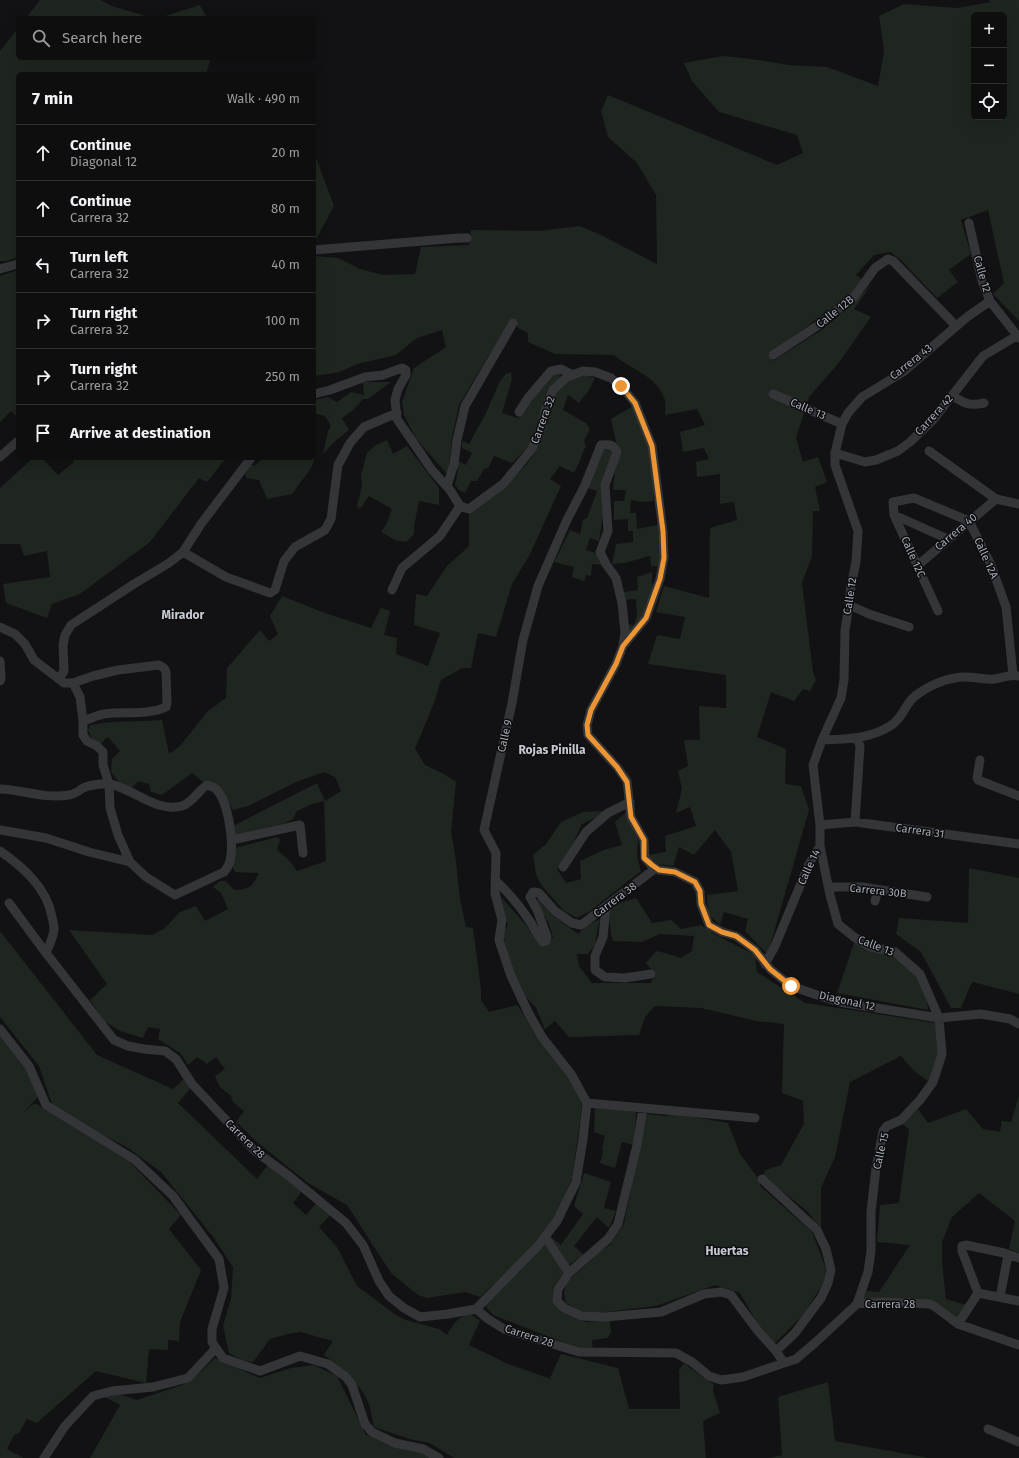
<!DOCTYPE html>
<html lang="en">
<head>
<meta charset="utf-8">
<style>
  body { margin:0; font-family:"Fira Sans",sans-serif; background:#1c1c1d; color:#f1f3f6 }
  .controls { position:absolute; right:12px; top:12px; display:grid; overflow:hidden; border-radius:6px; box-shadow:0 4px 16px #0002 }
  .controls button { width:36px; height:36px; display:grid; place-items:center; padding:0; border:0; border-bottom:1px solid #2e2e2f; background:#0e0e0f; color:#f1f3f6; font:20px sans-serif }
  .stop { position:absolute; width:12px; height:12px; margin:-9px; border:3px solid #ec9532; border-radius:50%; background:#fff }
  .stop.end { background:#ec9532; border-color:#fff; box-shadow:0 1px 4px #0008 }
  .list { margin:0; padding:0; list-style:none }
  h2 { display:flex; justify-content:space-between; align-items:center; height:52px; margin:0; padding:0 16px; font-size:17px }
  h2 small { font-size:13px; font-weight:400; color:#9b9c9e }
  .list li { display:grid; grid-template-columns:26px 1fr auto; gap:12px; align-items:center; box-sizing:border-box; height:56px; padding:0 16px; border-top:1px solid #2e2e2f }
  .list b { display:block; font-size:15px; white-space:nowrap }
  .list p { margin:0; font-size:13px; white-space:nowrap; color:#9b9c9e }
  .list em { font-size:13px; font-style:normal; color:#9b9c9e }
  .icon { flex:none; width:22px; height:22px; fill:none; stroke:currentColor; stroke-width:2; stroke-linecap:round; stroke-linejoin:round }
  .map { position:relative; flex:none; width:1019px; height:1458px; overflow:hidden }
  .search { position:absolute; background:#0e0e0f; box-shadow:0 4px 16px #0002; left:16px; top:16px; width:300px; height:44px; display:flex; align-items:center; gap:10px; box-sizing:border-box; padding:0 14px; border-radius:6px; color:#9b9c9e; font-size:15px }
  .panel { position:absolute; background:#0e0e0f; box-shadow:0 4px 16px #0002; left:16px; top:72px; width:300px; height:388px; border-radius:6px }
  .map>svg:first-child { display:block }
  .green { fill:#1e261f; fill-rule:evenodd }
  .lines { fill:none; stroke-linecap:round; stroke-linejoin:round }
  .minor { stroke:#333538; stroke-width:9 }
  .route { stroke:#ec9532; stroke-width:5 }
  .labels { text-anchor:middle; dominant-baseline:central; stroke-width:3; stroke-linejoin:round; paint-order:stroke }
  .street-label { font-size:11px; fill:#a4abb4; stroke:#0d0d0f }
  .neighbourhood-label { font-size:12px; font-weight:bold; fill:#c5c9d0; stroke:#0d0d0f }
</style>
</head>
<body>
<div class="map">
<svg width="1019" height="1458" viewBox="0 0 1019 1458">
  <rect width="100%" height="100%" fill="#121214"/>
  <!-- green -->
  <path class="green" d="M40 0H100L112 6 152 18H26Z
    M989 0H1019V321L993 294 1004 283 988 210 961 220 971 254 949 270 958 282 937 298 900 259 890 252 874 255 856 275 862 279 849 298 836 305 769 354 773 361 823 329 854 303 873 282 854 309 871 317 837 365 809 397 796 438 803 462 818 457 827 482 815 487 820 511H813L812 556 802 583 813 672 816 680 810 691 803 689 794 701 771 692 757 737 786 749 785 784 801 786 809 810 768 953 765 952 745 931 748 919 724 912 720 925 708 914 707 895 738 891 731 852 715 830 694 855 679 847 673 866 656 864 648 855 666 852 665 836 696 826 690 807 676 813 682 789 678 771 688 766 684 740H700L699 706 726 708V675L648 664 657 635 680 639 685 617 656 612 664 586 709 598 710 528 737 520 734 502 720 504V474L697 477 696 462 709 459 704 448 683 452 680 432 705 425 697 409 665 415C665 411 666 404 665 400 657 375 631 370 614 355L555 354 528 342V333L518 328 514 320 508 323 459 405 452 437 448 475 416 439 404 415 402 402 414 368 446 347 442 330 417 338 396 355 357 364 340 372 314 376V256L338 258 360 269 383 275 415 274 421 247 469 245 471 230 539 231 580 226 601 235 657 264 656 195 637 163 608 137 601 111 608 95 777 165 803 153 797 135 719 112 692 81 684 63 723 56 759 60 788 65 827 67 878 86 884 51 879 16 904 4 957 8 991 2ZM974 15H1004V117H974Z
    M200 5 207 18H159Z
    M18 28V58H211L206 74H18V257L7 261H0V51Z
    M314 152 334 206 314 243Z
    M18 270V418L11 411 0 422V276Z
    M556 371 561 376 549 391 535 434 529 446 512 463 494 456 488 468 484 469 477 481H471L465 493 459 490 455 485 458 470 456 460 466 465 472 453 462 448V441L469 444 485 415 500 381 506 374 511 372 512 379 502 413 518 418 533 394Z
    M585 375 595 378 589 390 579 403 568 395 563 410 586 423 590 429 584 441 586 446 580 459V461L574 473 560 466 550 479 561 486 530 554 512 584 496 637 478 633 471 668H462L441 680 434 703 415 749 425 765 444 774 456 782 451 832 455 854 460 898 466 927 473 928 481 990V1000L489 1012 517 1005 568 1077 582 1103 580 1122 572 1178 557 1215 525 1255 480 1297 465 1292 427 1298 418 1295 391 1273 347 1205 308 1183 258 1143 236 1122 244 1111 233 1102 231 1096 220 1087 215 1076 225 1069 216 1057 207 1064 197 1057 188 1065 180 1053 158 1039 160 1029 148 1027 143 1038 120 1031 104 1021 90 1000 107 984 69 930 152 935 165 928 180 912 196 906 205 921 228 909 221 893 213 887 220 881H226L234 890C250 889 252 887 259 873L235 872 233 868 231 849 277 837 280 839 277 850 288 859 297 871 326 861 324 801 312 804 297 811 293 819 283 824 235 835 233 826 317 783 325 801 341 791 335 777 324 772 296 782 248 806 233 810 219 787 203 782 192 773 162 795 151 792 149 784 138 781 130 790 124 788 111 772 112 759 120 751 108 737 99 745 93 741 88 730 90 725C114 720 138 722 162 720L169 754 179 747 208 711 226 698 227 668 260 630 269 641 278 634 270 616 282 596 325 613 371 628 381 608 390 611 384 635 397 638 396 654 428 666 440 633 414 625 416 594 427 596 447 566 469 546V513L498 493 526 465 535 453 542 438 548 415 557 392 568 381Z
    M363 382H391L368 399H363L352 411 342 418 349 430 333 443 323 454 328 431 331 426 325 416 314 413V400L328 397 337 402 351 392 364 395Z
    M633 406 650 446 654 486 653 501 641 502 631 500 630 513H636L637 529 658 525 662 559 660 566H651L650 556 625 563 612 564 616 544 633 542V531H628V519L614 520V501H624L626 490H613L617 446 611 419Z
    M387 440 393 454 407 446 439 488V505L419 501 414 527V534L406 542 395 540 381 532 386 525 392 509 369 496 360 509 357 506 362 485 361 475 367 453 376 445Z
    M609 447 613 450 599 541 590 538 586 550 599 554 603 565 592 564 591 576 586 575 584 581 572 577 574 567 554 562 570 530 580 534 583 520 587 518 597 491 587 488 602 448Z
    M314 453 316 455 311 468 292 494 267 499 259 480 247 478 245 475 249 465H255L264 458H314Z
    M33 458H42L58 475 74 462 71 458H226L207 482 199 478 150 542 80 594 52 604 47 618 6 603 3 584 50 577 47 551 24 556 20 544H0V488Z
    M652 572V593L639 624 625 641 627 624 634 625 637 616 636 599 624 600V592L638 590 637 577Z
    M603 811 601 815 582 824 566 858 557 869 566 883 581 879 580 861 604 850 622 845 615 822 626 812 638 840 637 857 641 871 590 911 577 918 564 911 541 885 536 874 533 855 546 844 561 822 583 812Z
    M969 868 1019 878V994L973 982 970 986 961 1008H951L921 952 896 934 899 918 968 923Z
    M499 895 527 926 538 943 545 947 553 937 549 924 537 902 538 896 551 914 578 934 587 925 600 919 598 927 595 945 588 954H577L579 966 592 983H651L655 974 646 963 656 951 665 953 681 958 692 951 694 936 660 934 642 942 613 941 611 934 608 910 620 903 636 898 652 923 671 920 681 929 701 925 716 935 755 955 757 972 805 1003 936 1023 938 1054 929 1082 914 1071 901 1056 850 1082 835 1157 821 1188V1230L807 1211 763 1176 765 1170 781 1165 804 1124 803 1101 782 1093 784 1024 757 1021 701 1008 655 1006 645 1017 639 1035 569 1037 555 1021 545 1029 536 1008 523 994 513 971 505 944 503 932 508 925Z
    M0 931 97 1055 173 1089 184 1079 190 1089 178 1103 257 1179 268 1165 303 1190 293 1203 306 1215 319 1200 333 1212 319 1227 337 1247 357 1286 396 1315 406 1320 439 1329 447 1335C453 1325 457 1316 471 1314L480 1321 469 1345 506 1363 551 1379 550 1378 561 1354 618 1368 629 1409H680L679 1370 684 1363 702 1377 714 1384 713 1391 720 1413 703 1421 706 1458H454L430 1443 413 1440 374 1427C372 1419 371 1409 368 1402 360 1383 340 1367 324 1355L333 1341 300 1332 288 1334 270 1339 253 1362 242 1360 229 1353 223 1326 231 1299 233 1267 214 1238 161 1172 125 1146 96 1132 52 1104 39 1066 0 1017Z
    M855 940 890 955 919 975 927 1001 928 1010 837 993Z
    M0 1035 27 1070 39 1096 24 1112 35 1103 131 1163 181 1215 169 1229 201 1270 180 1322 179 1341 168 1340V1350L149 1349 146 1383 96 1371 37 1423 27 1419 19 1433 14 1435 7 1449 24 1458H0Z
    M1019 1096V1253L1009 1249 1015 1221 979 1193 952 1217 942 1242V1261L946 1299 966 1305 955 1320 934 1302 862 1301 867 1291 879 1292 910 1245 877 1242 880 1205 899 1203 909 1129 902 1124 918 1109 928 1123 966 1109 983 1129 1000 1132 1002 1121 1011 1122Z
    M595 1107 636 1112 634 1145 622 1142 615 1168 600 1163 603 1151 602 1148 605 1136 594 1132Z
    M646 1114 665 1116 677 1114 728 1123 740 1154 760 1181V1186L812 1232 826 1269 825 1280 804 1314 774 1344 764 1335 740 1293 715 1285 656 1306 589 1314 580 1311 566 1303 564 1293 566 1283 602 1250 610 1245 624 1224Z
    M584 1173 611 1182 604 1208 616 1211 609 1228 597 1217 574 1246 584 1255 567 1266 549 1239 551 1237 561 1245 583 1214 574 1206Z
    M544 1244 564 1272 553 1287 555 1304 564 1311 586 1322 610 1320 611 1332 608 1338 592 1340 593 1352 562 1342 493 1315 487 1308 484 1302Z
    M215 1358 260 1378 291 1368 314 1365 337 1376 366 1435 436 1458H90L120 1405 101 1395H122L137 1400 182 1385 194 1378Z
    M828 1382 835 1441 929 1458H770L782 1455 778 1397Z"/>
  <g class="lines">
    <!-- minor -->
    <path class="minor" d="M969 223 982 281 990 301 1019 338
      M314 250 459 238H467
      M0 269 18 264
      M773 355 820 324 854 297 875 268 888 259 893 261 956 326
      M314 394 330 390 365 377 383 375 402 368 406 370V375L398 389 395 400 397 419 432 470 450 490 460 506
      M773 394 842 424
      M953 396C965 404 970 406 984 403
      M519 412 528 398 551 371 561 369 573 375
      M929 451 996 499 1019 504
      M835 453 865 462 876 460 898 451 910 442 933 420 983 356 1018 335
      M0 457 18 441
      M447 486 454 464 457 440 465 406 513 323
      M460 506 469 509 503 484 532 449 541 428 546 408 553 390 567 377 583 371 595 372 611 378 621 386 635 403 652 446 663 531 664 558 660 579 646 618 623 646 616 664 591 710 587 725 588 735 617 767 627 781 631 817 644 840 645 858 651 865 659 870 675 872 695 882 700 891 701 904 709 925 722 932 736 936 755 950 770 969 791 986 817 995 839 1002 939 1018 981 1014 1010 1019 1019 1024
      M894 515 948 539
      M183 552 226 577 270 593 275 590 284 561 295 547 325 530 331 519 338 465 350 443 364 427 397 413
      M917 566 996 499
      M392 590 402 568 440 536 460 506
      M849 605 869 614 909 627
      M938 611 894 515 893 502 914 498 969 521 991 565 1006 607 1013 675
      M0 627 15 634 25 644 34 660 64 683H73L80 697 83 721V735L87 741 97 746 103 752V765L109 784 110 808 118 835 130 862
      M0 661 1 678 0 681
      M59 679 64 671 63 645 65 635 71 625 134 584 169 563 183 552 201 524 251 458
      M73 683 93 676 118 670 159 665 164 668 166 672 167 702 166 707C146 716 125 711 104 714 97 715 90 719 83 721
      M822 740C845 739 870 739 890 726 902 720 905 704 915 696 930 685 948 677 966 677 975 677 984 680 994 679 1002 678 1010 674 1018 676
      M980 760 977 778 978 780 1019 796
      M0 789C24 790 44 799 69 795 75 794 79 791 83 788 89 785 104 783 110 784 134 789 156 813 182 806 192 803 198 791 207 785 210 786 214 787 216 789 229 802 234 844 230 861 229 866 227 868 224 872L175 895 146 877 130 862 89 852 46 838 0 830
      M855 822 860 746 857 738
      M820 825 855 822 1019 844
      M232 840 300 825 303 853
      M820 846 830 895 838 924 854 937 871 947 895 952 920 974 939 1018 942 1054 933 1082 920 1100 901 1120 887 1126 883 1131 876 1168 871 1212V1251L868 1272 857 1304
      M0 851C23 867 47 888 52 917 53 921 54 926 54 930 53 938 49 946 46 953
      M563 867 586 832 608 813 630 802
      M495 880C507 891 522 909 531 923 535 930 538 936 543 942L546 941 547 937 538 912 530 897 533 892 539 893 555 911 572 923 581 925 656 868
      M829 887H862L927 897
      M875 901 878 890
      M9 903 46 953 114 1040 128 1046 144 1049 165 1051 176 1059 192 1084 255 1151 289 1176 346 1223 363 1245 379 1281 389 1296 404 1308 420 1317 448 1314 476 1309 488 1319 504 1329 579 1352 676 1353 692 1362 709 1376 721 1380 743 1377 796 1359 816 1342 857 1304 882 1302 930 1304 934 1306 958 1324 1019 1345
      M606 906 603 937 595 956V970L605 977 625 978 651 974
      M765 964 775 946 809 864 820 846V825L813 765 822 740 841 698 844 680 845 630 849 605 851 586 856 562 858 531 835 465V453L842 424 848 413 862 397 903 372 967 317 990 301
      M0 1029 29 1066 46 1105 135 1160 173 1196 219 1259 224 1288 212 1329V1342L223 1358 260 1371 300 1356 328 1364 346 1377 352 1385 365 1424 372 1432 395 1443 423 1449 439 1458
      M587 1103 755 1118
      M643 1108 637 1145 618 1224 608 1239 569 1273 558 1289 557 1301 564 1308 582 1316 605 1317 661 1312 704 1294 721 1292 731 1295 758 1331 776 1351 784 1363
      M762 1179 817 1230 826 1249 831 1270 828 1283 821 1298 795 1333 776 1351
      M545 1237 569 1273
      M978 1293 1019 1301
      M1000 1297 1008 1255
      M476 1309 537 1247 557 1221 576 1182 583 1139 587 1103 571 1074 542 1037 528 1012 511 976 499 940 502 920 495 893 496 853 484 830 512 703 523 640 538 586 566 522 585 485 601 445C610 444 613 444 617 452L605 485 608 531 600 552 606 564 616 578 622 603 625 632 623 645
      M958 1324 978 1293 962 1251V1246L966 1245 1004 1253 1019 1258
      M988 1429 1019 1442
      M44 1458 65 1426 93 1396 112 1391 153 1387 188 1378 216 1348"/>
  </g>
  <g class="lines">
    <!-- route -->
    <path class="route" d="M621 386 635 403 652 446 663 531 664 558 660 579 646 618 623 646 616 664 591 710 587 725 588 735 617 767 627 782 631 817 644 840V858L652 865 659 870 675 872 695 882 700 891 701 904 709 925 722 932 736 936 755 950 770 969 791 986"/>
  </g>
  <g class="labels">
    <!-- street labels -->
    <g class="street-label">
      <text transform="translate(982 274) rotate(74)">Calle 12</text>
      <text transform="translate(835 312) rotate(-39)">Calle 12B</text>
      <text transform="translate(911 362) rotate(-38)">Carrera 43</text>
      <text transform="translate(808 409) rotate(23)">Calle 13</text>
      <text transform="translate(934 415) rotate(-48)">Carrera 42</text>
      <text transform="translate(543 420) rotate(-70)">Carrera 32</text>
      <text transform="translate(956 532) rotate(-40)">Carrera 40</text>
      <text transform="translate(913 557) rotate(66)">Calle 12C</text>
      <text transform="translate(986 558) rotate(66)">Calle 12A</text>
      <text transform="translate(850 596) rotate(-81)">Calle 12</text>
      <text transform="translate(505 736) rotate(-77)">Calle 9</text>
      <text transform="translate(920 831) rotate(8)">Carrera 31</text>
      <text transform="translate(809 867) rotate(-65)">Calle 14</text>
      <text transform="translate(878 891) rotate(6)">Carrera 30B</text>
      <text transform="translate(615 900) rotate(-37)">Carrera 38</text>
      <text transform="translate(876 946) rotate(21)">Calle 13</text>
      <text transform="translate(847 1001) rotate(12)">Diagonal 12</text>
      <text transform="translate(245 1139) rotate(44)">Carrera 28</text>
      <text transform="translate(881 1151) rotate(-77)">Calle 15</text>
      <text x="890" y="1304">Carrera 28</text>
      <text transform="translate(529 1336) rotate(18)">Carrera 28</text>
    </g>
    <!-- neighbourhood labels -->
    <g class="neighbourhood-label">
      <text x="183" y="615">Mirador</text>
      <text x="552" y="750">Rojas Pinilla</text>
      <text x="727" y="1251">Huertas</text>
    </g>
  </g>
</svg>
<div class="controls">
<button>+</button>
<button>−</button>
<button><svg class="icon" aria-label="locate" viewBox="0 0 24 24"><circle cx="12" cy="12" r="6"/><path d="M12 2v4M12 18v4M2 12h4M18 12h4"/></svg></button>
</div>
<div class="stop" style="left:791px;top:986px"></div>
<div class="stop end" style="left:621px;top:386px"></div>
<div class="search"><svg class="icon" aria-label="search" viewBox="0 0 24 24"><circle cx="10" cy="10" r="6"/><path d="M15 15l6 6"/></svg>Search here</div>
<section class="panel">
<h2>7 min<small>Walk · 490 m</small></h2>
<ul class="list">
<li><svg class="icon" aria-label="ahead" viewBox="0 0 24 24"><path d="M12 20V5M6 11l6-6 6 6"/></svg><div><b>Continue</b><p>Diagonal 12</p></div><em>20 m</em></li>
<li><svg class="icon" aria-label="ahead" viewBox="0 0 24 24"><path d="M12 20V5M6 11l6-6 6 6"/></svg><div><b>Continue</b><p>Carrera 32</p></div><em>80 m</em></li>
<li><svg class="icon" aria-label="left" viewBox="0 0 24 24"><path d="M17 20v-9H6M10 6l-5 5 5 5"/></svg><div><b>Turn left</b><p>Carrera 32</p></div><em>40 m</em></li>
<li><svg class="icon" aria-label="right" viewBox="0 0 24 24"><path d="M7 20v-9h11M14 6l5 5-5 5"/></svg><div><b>Turn right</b><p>Carrera 32</p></div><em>100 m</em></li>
<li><svg class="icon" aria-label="right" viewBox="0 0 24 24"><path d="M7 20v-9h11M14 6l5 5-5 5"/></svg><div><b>Turn right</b><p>Carrera 32</p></div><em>250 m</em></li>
<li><svg class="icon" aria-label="arrive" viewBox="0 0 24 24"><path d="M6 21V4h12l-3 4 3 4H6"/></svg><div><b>Arrive at destination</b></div></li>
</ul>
</section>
</div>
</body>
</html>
